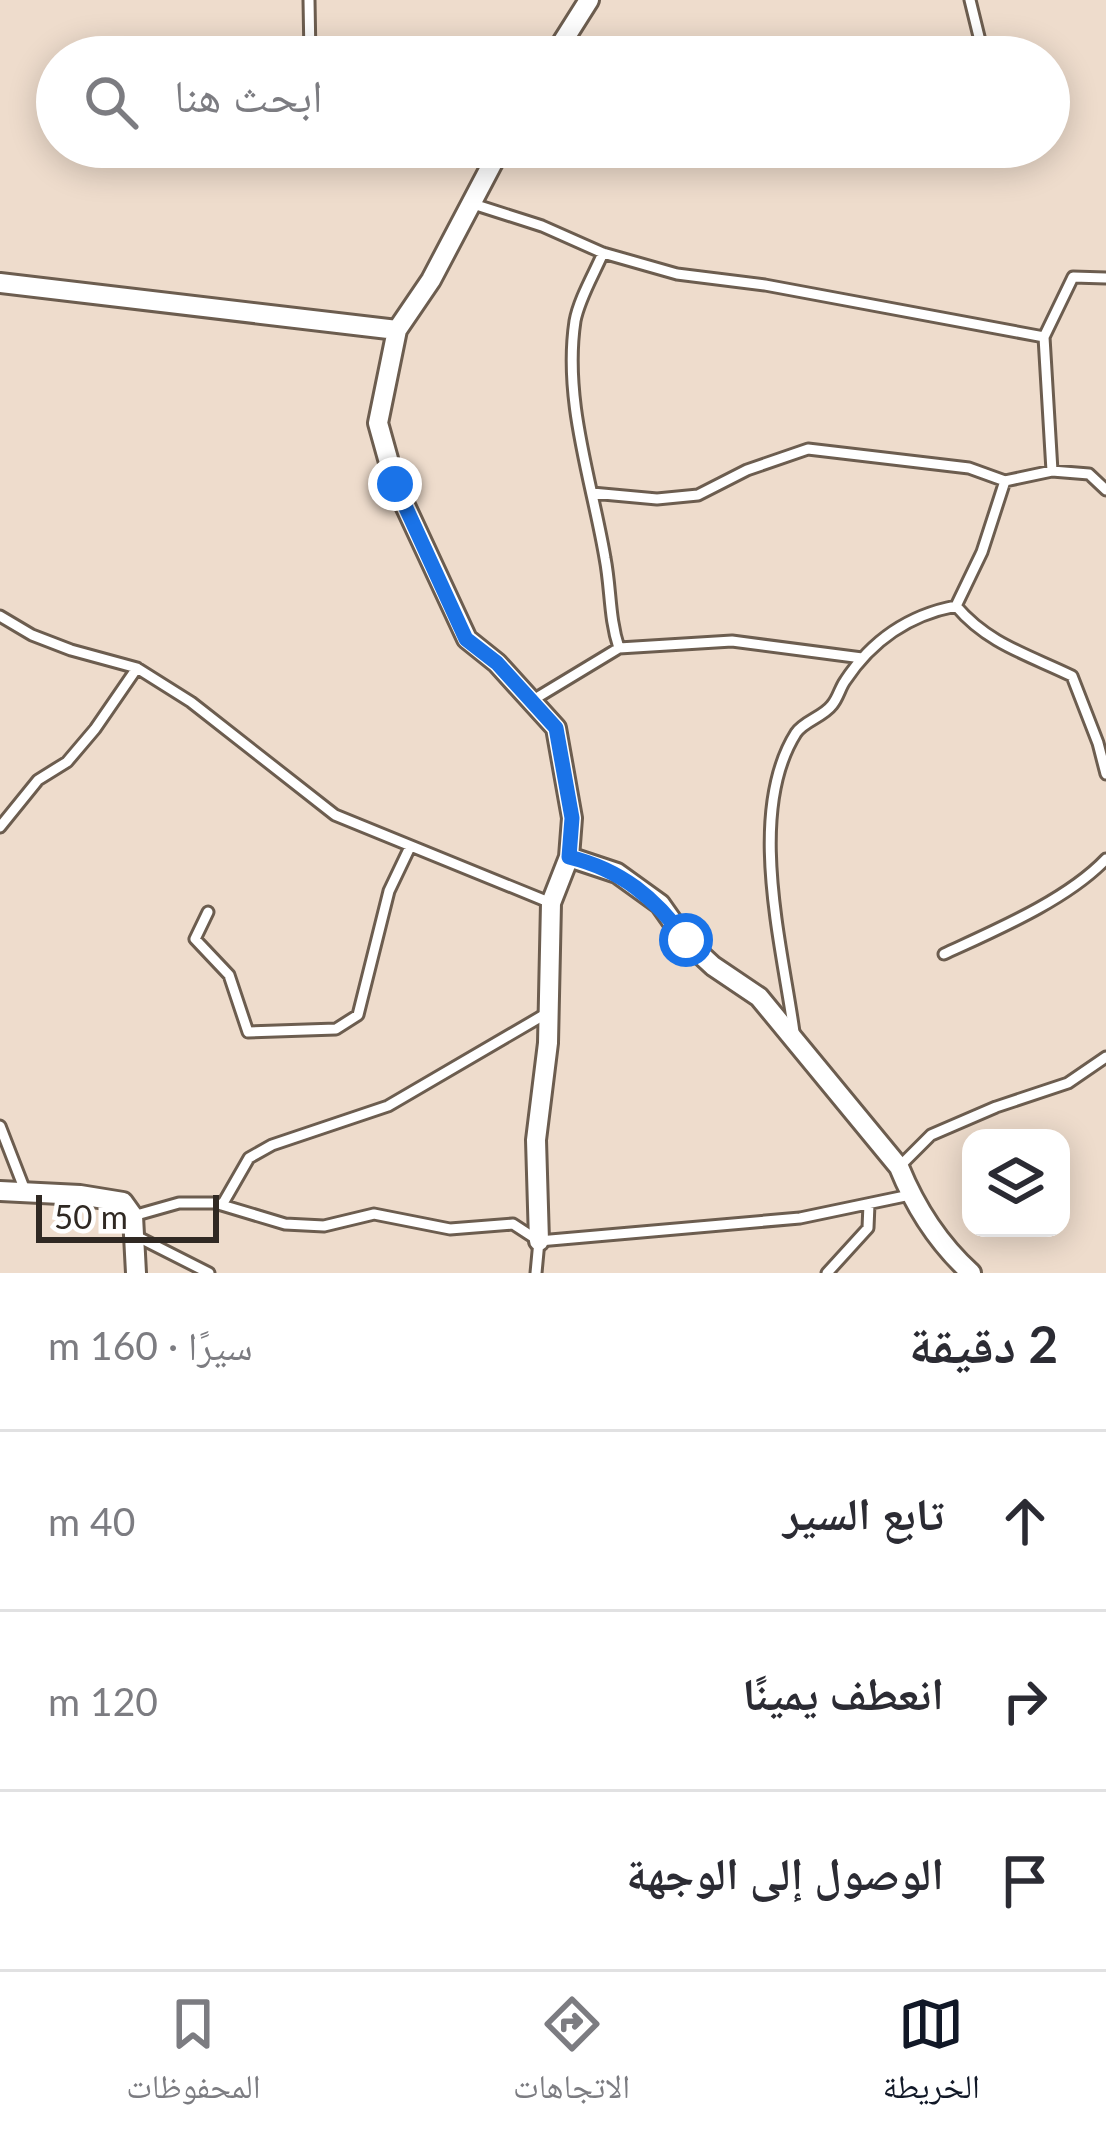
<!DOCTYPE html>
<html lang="ar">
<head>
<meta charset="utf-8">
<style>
  body { margin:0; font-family:Lato,"Noto Naskh Arabic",sans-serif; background:#f2f2f3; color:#2b2b33; direction:rtl }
  .controls { position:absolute; right:36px; bottom:36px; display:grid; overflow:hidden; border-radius:24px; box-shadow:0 6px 30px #0003 }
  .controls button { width:108px; height:108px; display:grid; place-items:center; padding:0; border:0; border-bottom:3px solid #e1e1e2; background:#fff; color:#2b2b33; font:60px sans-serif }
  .scale { position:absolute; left:36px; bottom:30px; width:183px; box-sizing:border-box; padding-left:12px; border:6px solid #302923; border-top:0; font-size:33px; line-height:42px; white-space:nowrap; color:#302923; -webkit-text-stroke:9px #fff; paint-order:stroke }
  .stop { position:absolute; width:36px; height:36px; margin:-27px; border:9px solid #1a73e8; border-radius:50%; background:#fff }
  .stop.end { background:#1a73e8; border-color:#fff; box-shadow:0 3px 12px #0008 }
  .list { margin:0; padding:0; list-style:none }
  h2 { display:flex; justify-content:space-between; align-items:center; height:156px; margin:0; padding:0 48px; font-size:51px }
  h2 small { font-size:39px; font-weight:400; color:#7c7c81 }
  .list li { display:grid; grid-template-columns:78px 1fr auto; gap:36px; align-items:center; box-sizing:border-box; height:180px; padding:0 48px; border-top:3px solid #e1e1e2 }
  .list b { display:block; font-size:45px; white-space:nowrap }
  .list em { font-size:39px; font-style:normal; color:#7c7c81 }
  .icon { flex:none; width:66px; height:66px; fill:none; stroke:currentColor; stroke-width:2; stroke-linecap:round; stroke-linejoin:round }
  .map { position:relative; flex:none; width:1106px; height:1273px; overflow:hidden; direction:ltr }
  .search { position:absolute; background:#fff; box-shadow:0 6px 30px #0003; left:36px; right:36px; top:36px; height:132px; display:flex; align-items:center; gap:30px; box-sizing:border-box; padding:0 42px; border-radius:66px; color:#7c7c81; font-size:45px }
  .sheet { height:696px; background:#fff }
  nav { display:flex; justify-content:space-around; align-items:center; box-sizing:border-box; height:168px; border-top:3px solid #e1e1e2; background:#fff; font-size:33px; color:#7c7c81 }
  nav a { display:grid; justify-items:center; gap:6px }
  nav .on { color:#111827 }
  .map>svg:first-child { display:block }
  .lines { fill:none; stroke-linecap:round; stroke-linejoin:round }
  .service-casing { stroke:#6c5d4f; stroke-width:15 }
  .minor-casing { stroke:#6c5d4f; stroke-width:24 }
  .service { stroke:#fff; stroke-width:9 }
  .minor { stroke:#fff; stroke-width:18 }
  .route { stroke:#1a73e8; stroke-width:15 }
</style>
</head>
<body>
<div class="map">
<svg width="1106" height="1273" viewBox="0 0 1106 1273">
  <rect width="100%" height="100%" fill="#eedccc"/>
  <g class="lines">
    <!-- service casing -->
    <g class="service-casing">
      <path id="service" d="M309 0 310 57
        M970 0 984 57
        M470 203 542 226 603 253 677 274 765 285 1044 337
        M603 253C594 274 579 299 575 321 563 401 592 481 605 558 611 589 609 618 619 648
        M1052 471 1044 337 1073 277 1106 278
        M592 493 657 499 698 495 747 470 808 449 969 468 1005 481 1052 471 1089 474 1106 490
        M956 606C988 644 1029 655 1072 676L1098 743 1106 774
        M0 616 32 635 71 650 137 668 191 702 335 815 551 903
        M533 700 619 648 732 641 862 658
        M0 827 38 780 67 762 95 729 137 668
        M208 912 195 939 229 975 248 1032 336 1029 358 1015 389 891 410 847
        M944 954C996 930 1067 900 1106 859
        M794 1032C782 945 746 812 796 733 804 721 823 717 832 705 838 698 840 688 845 681 872 640 909 615 956 606L982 552 1005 481
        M0 1126 26 1193
        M899 1167 931 1135 996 1107 1068 1083 1106 1057
        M222 1205 249 1158 272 1145 388 1106 549 1012
        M133 1216 179 1203H215L285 1224 324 1226 374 1214 450 1229 513 1224 536 1239
        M134 1235 209 1273
        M536 1273 539 1241 800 1218 910 1195
        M827 1273 868 1228 869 1204"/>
    </g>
    <!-- minor casing -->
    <g class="minor-casing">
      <path id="minor" d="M553 57 589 0
        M501 147 431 280 397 330 378 423 395 484 467 639 497 663 556 728 572 818 569 857 617 873 660 904 686 941 713 966 759 997 899 1167C916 1209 938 1243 971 1273
        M0 283 397 330
        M0 1191 80 1195 123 1202 133 1216 136 1273
        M539 1241 536 1140 548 1043 551 903 569 857"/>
    </g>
    <!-- service -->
    <use href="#service" class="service"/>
    <!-- minor -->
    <use href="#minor" class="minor"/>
  </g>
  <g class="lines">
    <!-- route -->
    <path class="route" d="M395 484 466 639 497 663 556 728 572 818 569 857C622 870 655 898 686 940"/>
  </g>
</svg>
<div class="controls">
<button><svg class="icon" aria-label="layers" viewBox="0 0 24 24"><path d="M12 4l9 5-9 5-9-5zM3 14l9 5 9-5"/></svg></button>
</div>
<div class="scale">50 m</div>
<div class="stop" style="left:686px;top:940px"></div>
<div class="stop end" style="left:395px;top:484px"></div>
<div class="search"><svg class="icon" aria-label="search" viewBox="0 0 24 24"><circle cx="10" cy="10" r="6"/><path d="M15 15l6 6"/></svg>ابحث هنا</div>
</div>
<section class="sheet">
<h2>2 دقيقة<small>سيرًا · 160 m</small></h2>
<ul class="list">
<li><svg class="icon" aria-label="ahead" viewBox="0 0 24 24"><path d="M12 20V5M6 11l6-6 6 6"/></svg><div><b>تابع السير</b></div><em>40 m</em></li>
<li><svg class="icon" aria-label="right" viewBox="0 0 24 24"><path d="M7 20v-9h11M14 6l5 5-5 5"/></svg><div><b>انعطف يمينًا</b></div><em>120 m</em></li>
<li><svg class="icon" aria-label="arrive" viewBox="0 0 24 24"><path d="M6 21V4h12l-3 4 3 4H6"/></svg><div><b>الوصول إلى الوجهة</b></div></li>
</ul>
</section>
<nav>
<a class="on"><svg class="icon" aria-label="map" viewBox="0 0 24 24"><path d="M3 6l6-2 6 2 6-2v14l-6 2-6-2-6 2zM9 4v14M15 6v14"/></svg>الخريطة</a>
<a><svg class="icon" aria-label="directions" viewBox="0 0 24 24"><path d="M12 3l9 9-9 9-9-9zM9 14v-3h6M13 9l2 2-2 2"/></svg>الاتجاهات</a>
<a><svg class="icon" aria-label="saved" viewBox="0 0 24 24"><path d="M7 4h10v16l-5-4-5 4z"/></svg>المحفوظات</a>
</nav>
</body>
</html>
